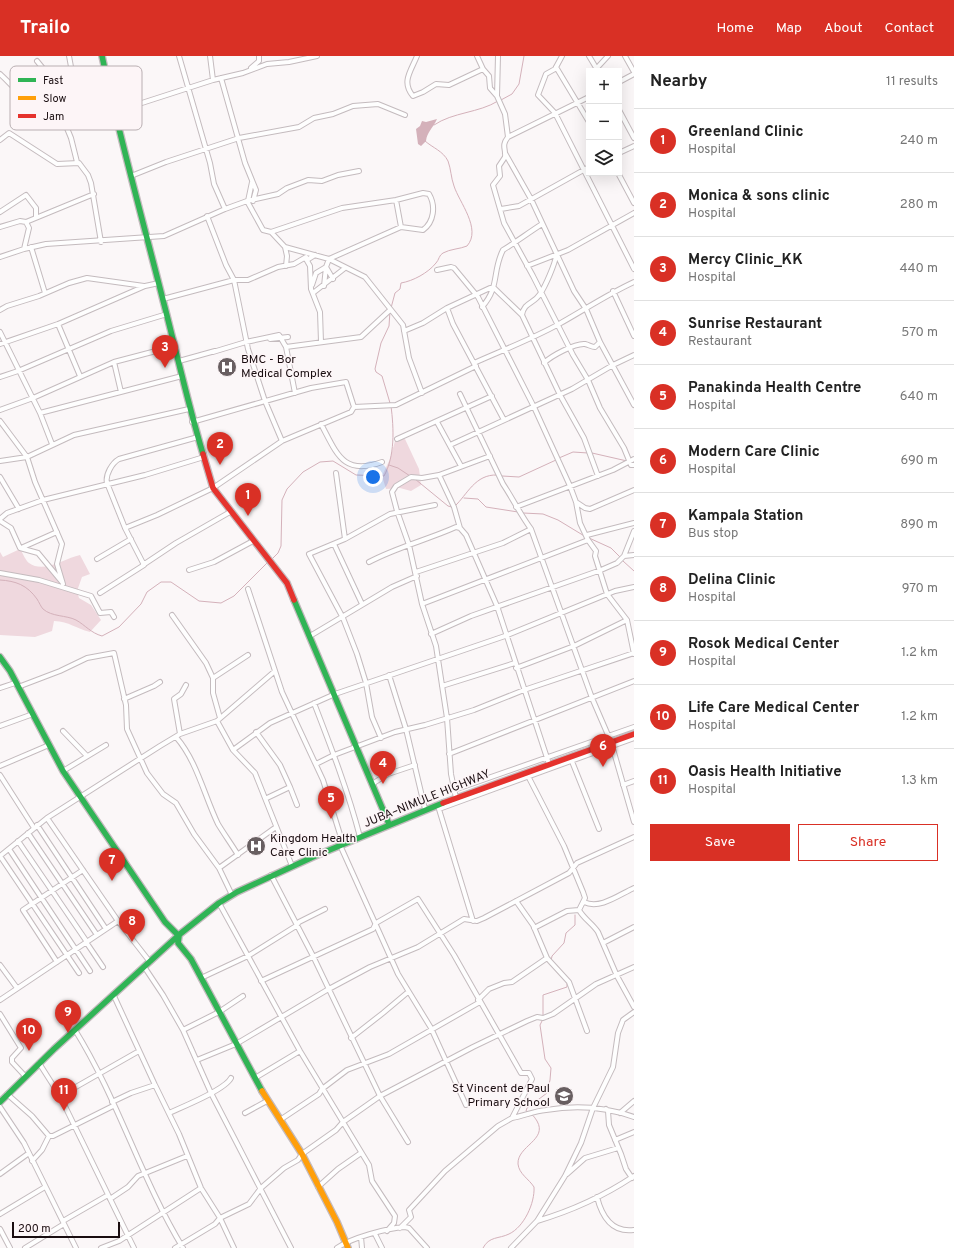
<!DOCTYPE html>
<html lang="en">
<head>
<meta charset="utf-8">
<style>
  body { margin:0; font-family:Overpass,sans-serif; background:#f2f2f2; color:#222 }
  .controls { position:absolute; right:12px; top:12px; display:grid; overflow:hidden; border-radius:0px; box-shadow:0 4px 16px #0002 }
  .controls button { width:36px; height:36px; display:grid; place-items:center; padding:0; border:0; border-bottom:1px solid #e0e0e0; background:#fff; color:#222; font:20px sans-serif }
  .scale { position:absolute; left:12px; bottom:10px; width:108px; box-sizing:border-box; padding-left:4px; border:2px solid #190d10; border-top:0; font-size:11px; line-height:14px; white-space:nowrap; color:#190d10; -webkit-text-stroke:3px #fdf5f7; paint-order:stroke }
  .you { position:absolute; left:373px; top:421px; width:14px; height:14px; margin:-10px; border:3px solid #fff; border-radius:50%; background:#1a73e8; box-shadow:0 0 0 6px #1a73e833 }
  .badge { display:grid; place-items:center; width:26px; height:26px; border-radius:50%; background:#d93025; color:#fff; font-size:13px; font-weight:700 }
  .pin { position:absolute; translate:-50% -33px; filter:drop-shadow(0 1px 2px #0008) }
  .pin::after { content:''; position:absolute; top:21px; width:14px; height:12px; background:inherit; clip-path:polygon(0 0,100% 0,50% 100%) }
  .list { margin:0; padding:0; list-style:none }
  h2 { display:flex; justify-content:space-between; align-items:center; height:52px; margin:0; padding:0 16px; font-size:17px }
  h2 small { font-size:13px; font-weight:400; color:#767676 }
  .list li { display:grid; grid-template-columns:26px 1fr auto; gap:12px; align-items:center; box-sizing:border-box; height:64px; padding:0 16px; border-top:1px solid #e0e0e0 }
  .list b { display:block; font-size:15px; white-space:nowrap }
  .list p { margin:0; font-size:13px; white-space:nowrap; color:#767676 }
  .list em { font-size:13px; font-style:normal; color:#767676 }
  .actions { display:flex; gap:8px; padding:12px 16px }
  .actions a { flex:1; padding:9px 0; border:1px solid #d93025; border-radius:0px; text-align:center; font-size:14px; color:#d93025 }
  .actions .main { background:#d93025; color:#fff }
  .icon { flex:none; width:22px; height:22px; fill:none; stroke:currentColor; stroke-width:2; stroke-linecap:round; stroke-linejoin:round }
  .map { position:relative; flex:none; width:634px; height:1192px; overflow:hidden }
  header { display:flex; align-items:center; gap:24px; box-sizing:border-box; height:56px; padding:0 20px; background:#d93025; color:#fff }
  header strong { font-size:19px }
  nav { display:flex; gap:22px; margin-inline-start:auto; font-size:14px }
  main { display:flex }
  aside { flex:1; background:#fff }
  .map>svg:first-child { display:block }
  .green { fill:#efd8de }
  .water { fill:#d4b1ba }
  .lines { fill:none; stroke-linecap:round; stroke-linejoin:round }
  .stream { stroke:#d4b1ba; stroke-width:1 }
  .street-casing { stroke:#c4bbbe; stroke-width:6 }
  .fast-casing { stroke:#c4bbbe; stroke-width:8 }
  .slow-casing { stroke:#c4bbbe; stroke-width:8 }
  .jam-casing { stroke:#c4bbbe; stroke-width:8 }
  .street { stroke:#fefefe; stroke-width:4 }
  .fast { stroke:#30b455; stroke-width:5.5 }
  .slow { stroke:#ff9f0a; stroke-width:5.5 }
  .jam { stroke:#e5322d; stroke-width:5.5 }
  .labels { text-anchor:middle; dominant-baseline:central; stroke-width:3; stroke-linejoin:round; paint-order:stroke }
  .poi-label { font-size:12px; fill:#190d10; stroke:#fdf5f7; text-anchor:start }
  .street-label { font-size:12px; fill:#190d10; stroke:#fdf5f7 }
  .key { fill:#fdf5f7; stroke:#b9afb2; stroke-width:1 }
  .key-label { font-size:11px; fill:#190d10 }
</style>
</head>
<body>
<header>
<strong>Trailo</strong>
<nav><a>Home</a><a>Map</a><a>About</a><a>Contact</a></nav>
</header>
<main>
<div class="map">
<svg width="634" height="1192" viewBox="0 0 634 1192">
  <rect width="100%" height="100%" fill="#fbf7f8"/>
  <!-- green -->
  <path class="green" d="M399 383H405L419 413 421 429 411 435 400 432 386 433 382 420 390 403 395 385Z
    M20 493C23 497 25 504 29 507 44 518 65 502 80 499L90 518 82 521 77 535 79 542 91 549 101 564 90 576C75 572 70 566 54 565L52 575 35 581 0 579V496L3 501Z"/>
  <!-- water -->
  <path class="water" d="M437 63C433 72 427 76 426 85L421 90 418 88 416 73 420 70 422 65 426 66Z"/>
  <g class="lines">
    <!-- stream -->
    <path class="stream" d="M501 44 512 38 519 28 524 0
      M434 69C453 56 479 57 498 45
      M391 252 395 237 400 233 401 227C413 225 428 217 436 207 439 204 439 199 443 197 450 193 460 193 467 190 482 173 459 146 454 130 451 122 451 113 448 105 443 95 433 92 425 85
      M390 347 382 320 376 316 375 313 381 287 389 270 390 255
      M592 397 627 405
      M559 402 573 396 588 397
      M389 409 398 412 410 420
      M502 420 519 421 556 404
      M415 423 448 450 452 451
      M464 442 478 443 486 451 518 456
      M455 450C467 439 475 418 497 419
      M523 457 543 458 558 464 586 481
      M589 482 611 492 621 502
      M271 504 278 497 281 490 282 444 287 433 303 416 320 406 333 405 356 419 384 420C395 400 394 373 391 350
      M623 505 634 515
      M0 524C16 525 27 529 37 543 39 546 41 551 43 553 52 561 66 559 76 564 85 569 91 577 102 580L119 571 141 548 147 536 161 526H171L199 545 221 547 234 540 268 506
      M551 905 552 900 564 887 566 877 575 869V859
      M543 960V939L567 931V926
      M528 1056 526 1055 527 1052 547 1037 550 1024 551 1012 545 1003 540 969 543 963
      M483 1192C489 1180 499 1183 509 1178 524 1171 535 1147 534 1131 529 1123 519 1118 518 1108 517 1090 548 1084 537 1065 535 1062 534 1060 531 1058"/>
    <!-- street casing -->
    <g class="street-casing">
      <path id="street" d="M69 0 74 27 81 39 90 47 94 57 114 54
        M179 0 210 107 214 128 225 153
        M210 0 213 24
        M417 0C411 15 401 26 413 40L423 36 436 28 449 29 483 13
        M477 0 483 13 489 20 490 32 497 40
        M498 0 497 40 505 58 508 81
        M562 0 555 13 546 18 538 39 555 57 634 213
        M589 0 598 15
        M625 0 634 16
        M37 5 54 26 81 39
        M556 11 589 66
        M251 12 259 5V0
        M596 13 608 0
        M0 18C11 28 44 64 57 65 69 66 82 60 93 56
        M221 22 245 107 256 134 253 145
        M619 26 634 18
        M589 41 508 81C501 90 506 92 505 101L499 110 500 120 493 129 504 167 533 220 573 299 588 324 600 352 624 392 631 409H634
        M619 54 634 82
        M114 56 213 24 243 17 267 8 289 6 317 0
        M64 65 71 82 77 106
        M0 84 9 77 57 108 79 107 88 119 91 127 101 186
        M505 97 531 143 574 235 586 253 600 286 634 349
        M619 97 634 90
        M618 117 634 147
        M131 120 166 106 239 82 299 71 314 62 333 58 353 50 378 48 405 59
        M247 145 278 138 287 132 308 124 322 125 338 119 359 115
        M248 145 252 126
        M501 153 519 150 589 111
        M0 156 26 139 36 152V161
        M207 160 226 209 234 224 248 293 265 345 282 385
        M26 166 94 138
        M0 171 20 165 26 166 29 172 24 193
        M271 176 342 152 396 144 423 137 429 138C436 150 434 166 423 174L401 171
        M31 191 45 237
        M285 191 287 200 286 210
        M556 200C555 208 545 231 540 238 534 248 524 246 522 259L560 339 584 382 598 420
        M0 201 24 193 46 188 164 180 225 153 247 145 263 174 271 176 285 191 329 203 401 171 396 144
        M306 203 310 210 311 233 320 256 321 286
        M527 210 568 194 634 157
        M437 214 451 211 454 212 478 241 534 351 570 430 576 446 580 467 588 484 596 495 595 500 607 538 627 564 634 598
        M312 229 316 217 326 211 333 223
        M324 230 326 211 329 203 365 221 403 269 409 302 422 337
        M613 235 634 280
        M313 237 345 212
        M163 243 234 224H248L278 211 294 208 306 201 307 204 315 199
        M482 251C500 231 492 215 503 194 516 186 528 177 542 168
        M447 252 453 268 504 364
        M0 254 7 250 39 240 69 227 87 222 144 230
        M58 268 80 320
        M404 275 423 267 447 252 490 232H494L522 259
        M0 276 40 357 52 388
        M270 283 288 281
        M0 288 58 268 145 230 159 227
        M286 291 295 337
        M213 296 246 286 279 279 286 291 361 281 390 254
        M179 305 215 295
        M114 306 121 336
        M474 307C503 294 532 283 559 268 584 254 608 238 634 226
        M544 307C551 300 575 287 585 288 589 289 592 291 595 291L600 286
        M0 321 18 315 111 275 167 258
        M460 338 503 428C513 443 520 458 531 473L592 642 611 686 634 766
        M354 351 396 349 476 310
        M0 354 33 342 114 306 175 290
        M40 357 182 320
        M0 365 27 401 35 426 62 488 57 508 63 528
        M437 366 461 410
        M321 368C337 398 343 420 382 406
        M397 383 492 340
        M450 389 572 333 613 309 634 299
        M0 405 27 401 74 379 189 353
        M336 417 345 483
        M439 419 454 451 460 472
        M0 421 19 453
        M576 446 585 452 590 453 634 434
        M516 451 613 414 634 403
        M0 463 7 457 43 444 145 419 204 401
        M0 465 11 472 20 492 38 497 62 526
        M125 472 157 459 213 432 282 385 351 356 354 351 346 326 311 332 192 366
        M587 479 634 467
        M334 488 362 548
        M21 492 57 476
        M624 500 634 475
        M97 503 131 483
        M369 506C397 491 427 484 456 471L460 472 466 479 497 550 549 708
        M143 509 176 487 230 456
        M189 514 214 506 253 485
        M416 516 503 487 531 473
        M0 517 39 524 91 540 100 557 111 556 114 561
        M248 533 282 636 323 724 343 788
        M100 537 144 509 125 472 107 427C105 419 112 407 119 403L198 381
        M422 548 588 484
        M172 559 206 607 213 622V637L220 662
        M431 578 471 560 601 514 617 507 624 500 634 499
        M310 580 392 531 417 520
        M516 612 574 590 627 564
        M389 619 406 673 425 753
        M213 622 248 599
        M442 630 515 607
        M18 631 60 615 87 602 114 597 126 649 127 673 147 717 163 738 176 747 194 778 219 812
        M0 632 15 627
        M124 643 154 630 160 626
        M314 647C331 691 348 735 360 781
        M217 665 233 694 255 717 292 810
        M0 670 33 658
        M63 675 87 700
        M256 676 280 709 290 731 267 742
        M180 678 174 643 181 638 186 629
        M176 681C197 705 204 739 218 768 224 778 232 789 238 799
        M381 682 372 661 366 627 357 598 343 562 309 498 345 483 390 458 435 449
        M233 694 270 667 335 638 505 580 615 535 634 531
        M449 698 634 625
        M571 703 599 773
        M316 708 334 699 395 676 425 669 474 654 524 634 634 597
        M0 710 49 689
        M63 715 106 689
        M527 718 564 790 583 836 585 842 579 854
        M0 719 34 772
        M372 728 388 718 415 709
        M623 729 634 725
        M290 731 297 749
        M454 734 634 671
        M456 742 451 718 447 662 436 590 422 548 409 489 397 455 392 436 396 430 411 421 422 422 439 419 490 400
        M438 750 473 865
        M439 753 634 682
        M47 762 118 865 150 906
        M37 769 106 873
        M28 777 97 879
        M18 785 87 886
        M340 789 398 918 431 972 466 1049
        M9 793 90 915
        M0 800 47 762 160 690 180 678 217 665 275 615
        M0 800 79 917
        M271 819 313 900 380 1040 408 1086
        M232 839 219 812 276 771
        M516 845 533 869 547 902 569 926 587 975
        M584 846C600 854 620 838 634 832
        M219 847 300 995 369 1109 372 1125 395 1160 394 1167 387 1175
        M534 872 567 855 579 854C584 863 592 867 598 876L617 920 634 951
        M86 886 103 911
        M603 887 634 871
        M57 906 23 854 83 814
        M0 909 17 932
        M145 912 163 939 183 974 211 1037 291 1192
        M201 922 248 900 296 870 299 866 325 853
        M261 925 373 873 376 867 418 843 454 899 521 1017H529L532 1023 512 1062 498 1070 445 1115 409 1154 411 1161 400 1172
        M114 940 155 1029 179 1078 201 1132 220 1162 234 1192
        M0 944 118 865
        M478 944 489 933 504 927 512 926 547 902
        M0 958 21 992 12 1002V1006L25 1020
        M75 974C118 1043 141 1123 183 1192
        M183 974 219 956 243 940
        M351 982 383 957 408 936
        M197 1004 236 988 327 934 370 911 418 891 464 863 477 865 484 862 569 817 577 807 634 781
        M39 1007 60 1040 134 1192
        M255 1022 300 995
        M7 1038 32 1060 49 1080H53L113 1050
        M60 1040 139 995
        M112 1046 131 1037 155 1029
        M0 1051 24 1087 76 1192
        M606 1053 608 1055 609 1069 621 1098 626 1113 632 1122
        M169 1057C182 1051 225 1034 231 1022
        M245 1057 267 1045
        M620 1057 634 1045
        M512 1062C524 1060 534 1055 546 1054 575 1049 606 1051 634 1061
        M280 1064 319 1038 322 1033 347 1014 389 998 480 946
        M615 1084 634 1076
        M32 1105 42 1094 49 1080
        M0 1118 29 1097
        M567 1118 585 1102 618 1092
        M318 1131 338 1113 361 1097
        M597 1141C602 1161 612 1177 634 1174
        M110 1143 128 1131 138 1120 187 1100
        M0 1158 45 1131
        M63 1165 108 1139
        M537 1165C571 1155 604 1140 634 1120
        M0 1173 10 1192
        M375 1178 382 1192
        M361 1181 362 1192
        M25 1192 64 1168
        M101 1192 119 1185 201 1132
        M175 1192 215 1168 220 1162 249 1148 261 1132 284 1112 298 1104 302 1098 336 1074 343 1066 380 1040 473 991 527 965 537 961 543 962 553 958 596 928 634 911
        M337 1192C351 1182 387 1172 405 1171L409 1172 427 1192
        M511 1192 537 1165 565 1120 581 1087 593 1052 613 1011 618 977 623 964 634 956"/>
    </g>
    <!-- fast casing -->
    <g class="fast-casing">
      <path id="fast" d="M102 0C120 83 143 165 164 248 177 298 188 348 203 398
        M294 544 389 768
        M0 601 10 615 63 715 165 866 179 880 178 887 191 903 262 1035
        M0 1046 54 993 180 878 219 847 237 836 315 800 443 747"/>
    </g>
    <!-- slow casing -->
    <g class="slow-casing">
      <path id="slow" d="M262 1035 302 1098 337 1166 348 1192"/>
    </g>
    <!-- jam casing -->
    <g class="jam-casing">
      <path id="jam" d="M203 398 213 432 287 527 294 544
        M443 747 634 678"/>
    </g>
    <!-- street -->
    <use href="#street" class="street"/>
    <!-- fast -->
    <use href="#fast" class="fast"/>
    <!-- slow -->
    <use href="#slow" class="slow"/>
    <!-- jam -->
    <use href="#jam" class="jam"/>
  </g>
  <!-- icons -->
  <defs>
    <g id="hospital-disc" transform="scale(1)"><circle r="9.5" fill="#685f61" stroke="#fdf5f7"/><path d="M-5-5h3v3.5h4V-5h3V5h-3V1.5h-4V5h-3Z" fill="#fff"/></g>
    <g id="school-disc" transform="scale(1)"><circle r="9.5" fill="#685f61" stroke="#fdf5f7"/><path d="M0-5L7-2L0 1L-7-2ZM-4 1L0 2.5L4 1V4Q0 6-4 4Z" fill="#fff"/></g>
  </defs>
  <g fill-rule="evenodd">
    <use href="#hospital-disc" x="227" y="311"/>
    <use href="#hospital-disc" x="256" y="790"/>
    <use href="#school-disc" x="564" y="1040"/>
  </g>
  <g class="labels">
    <!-- poi labels -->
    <g class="poi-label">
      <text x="241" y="304">BMC - Bor<tspan x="241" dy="14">Medical Complex</tspan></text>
      <text x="270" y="783">Kingdom Health<tspan x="270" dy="14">Care Clinic</tspan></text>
      <text x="550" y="1033" text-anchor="end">St Vincent de Paul<tspan x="550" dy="14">Primary School</tspan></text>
    </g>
    <!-- street labels -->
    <g class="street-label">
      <text transform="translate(427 743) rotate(-22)">JUBA–NIMULE HIGHWAY</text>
    </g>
  </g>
  <!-- legend -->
  <rect x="10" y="10" width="132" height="64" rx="6" class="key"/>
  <rect x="18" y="22" width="18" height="4" fill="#30b455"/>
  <rect x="18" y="40" width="18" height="4" fill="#ff9f0a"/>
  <rect x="18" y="58" width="18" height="4" fill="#e5322d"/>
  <g class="key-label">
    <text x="43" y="28">Fast</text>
    <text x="43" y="46">Slow</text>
    <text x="43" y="64">Jam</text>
  </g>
</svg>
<div class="controls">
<button>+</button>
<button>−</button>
<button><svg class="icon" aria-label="layers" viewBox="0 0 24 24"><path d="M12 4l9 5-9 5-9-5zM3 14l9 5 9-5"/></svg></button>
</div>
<div class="scale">200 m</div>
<div class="you"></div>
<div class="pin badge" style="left:248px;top:460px">1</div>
<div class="pin badge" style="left:220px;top:409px">2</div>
<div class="pin badge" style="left:165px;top:312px">3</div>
<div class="pin badge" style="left:383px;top:728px">4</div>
<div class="pin badge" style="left:331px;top:763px">5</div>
<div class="pin badge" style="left:603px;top:711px">6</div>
<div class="pin badge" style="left:112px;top:825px">7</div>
<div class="pin badge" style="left:132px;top:886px">8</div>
<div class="pin badge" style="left:68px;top:977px">9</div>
<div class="pin badge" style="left:29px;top:995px">10</div>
<div class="pin badge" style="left:64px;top:1055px">11</div>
</div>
<aside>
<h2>Nearby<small>11 results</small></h2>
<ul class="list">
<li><span class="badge">1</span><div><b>Greenland Clinic</b><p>Hospital</p></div><em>240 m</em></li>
<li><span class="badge">2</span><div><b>Monica &amp; sons clinic</b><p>Hospital</p></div><em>280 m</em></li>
<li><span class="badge">3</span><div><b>Mercy Clinic_KK</b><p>Hospital</p></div><em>440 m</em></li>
<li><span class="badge">4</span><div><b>Sunrise Restaurant</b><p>Restaurant</p></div><em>570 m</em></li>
<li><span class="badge">5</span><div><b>Panakinda Health Centre</b><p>Hospital</p></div><em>640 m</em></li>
<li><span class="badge">6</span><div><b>Modern Care Clinic</b><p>Hospital</p></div><em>690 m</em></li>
<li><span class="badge">7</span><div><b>Kampala Station</b><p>Bus stop</p></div><em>890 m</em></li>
<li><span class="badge">8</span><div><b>Delina Clinic</b><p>Hospital</p></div><em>970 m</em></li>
<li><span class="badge">9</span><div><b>Rosok Medical Center</b><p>Hospital</p></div><em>1.2 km</em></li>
<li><span class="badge">10</span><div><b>Life Care Medical Center</b><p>Hospital</p></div><em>1.2 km</em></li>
<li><span class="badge">11</span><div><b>Oasis Health Initiative</b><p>Hospital</p></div><em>1.3 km</em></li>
</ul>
<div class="actions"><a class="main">Save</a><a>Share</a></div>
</aside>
</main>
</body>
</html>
